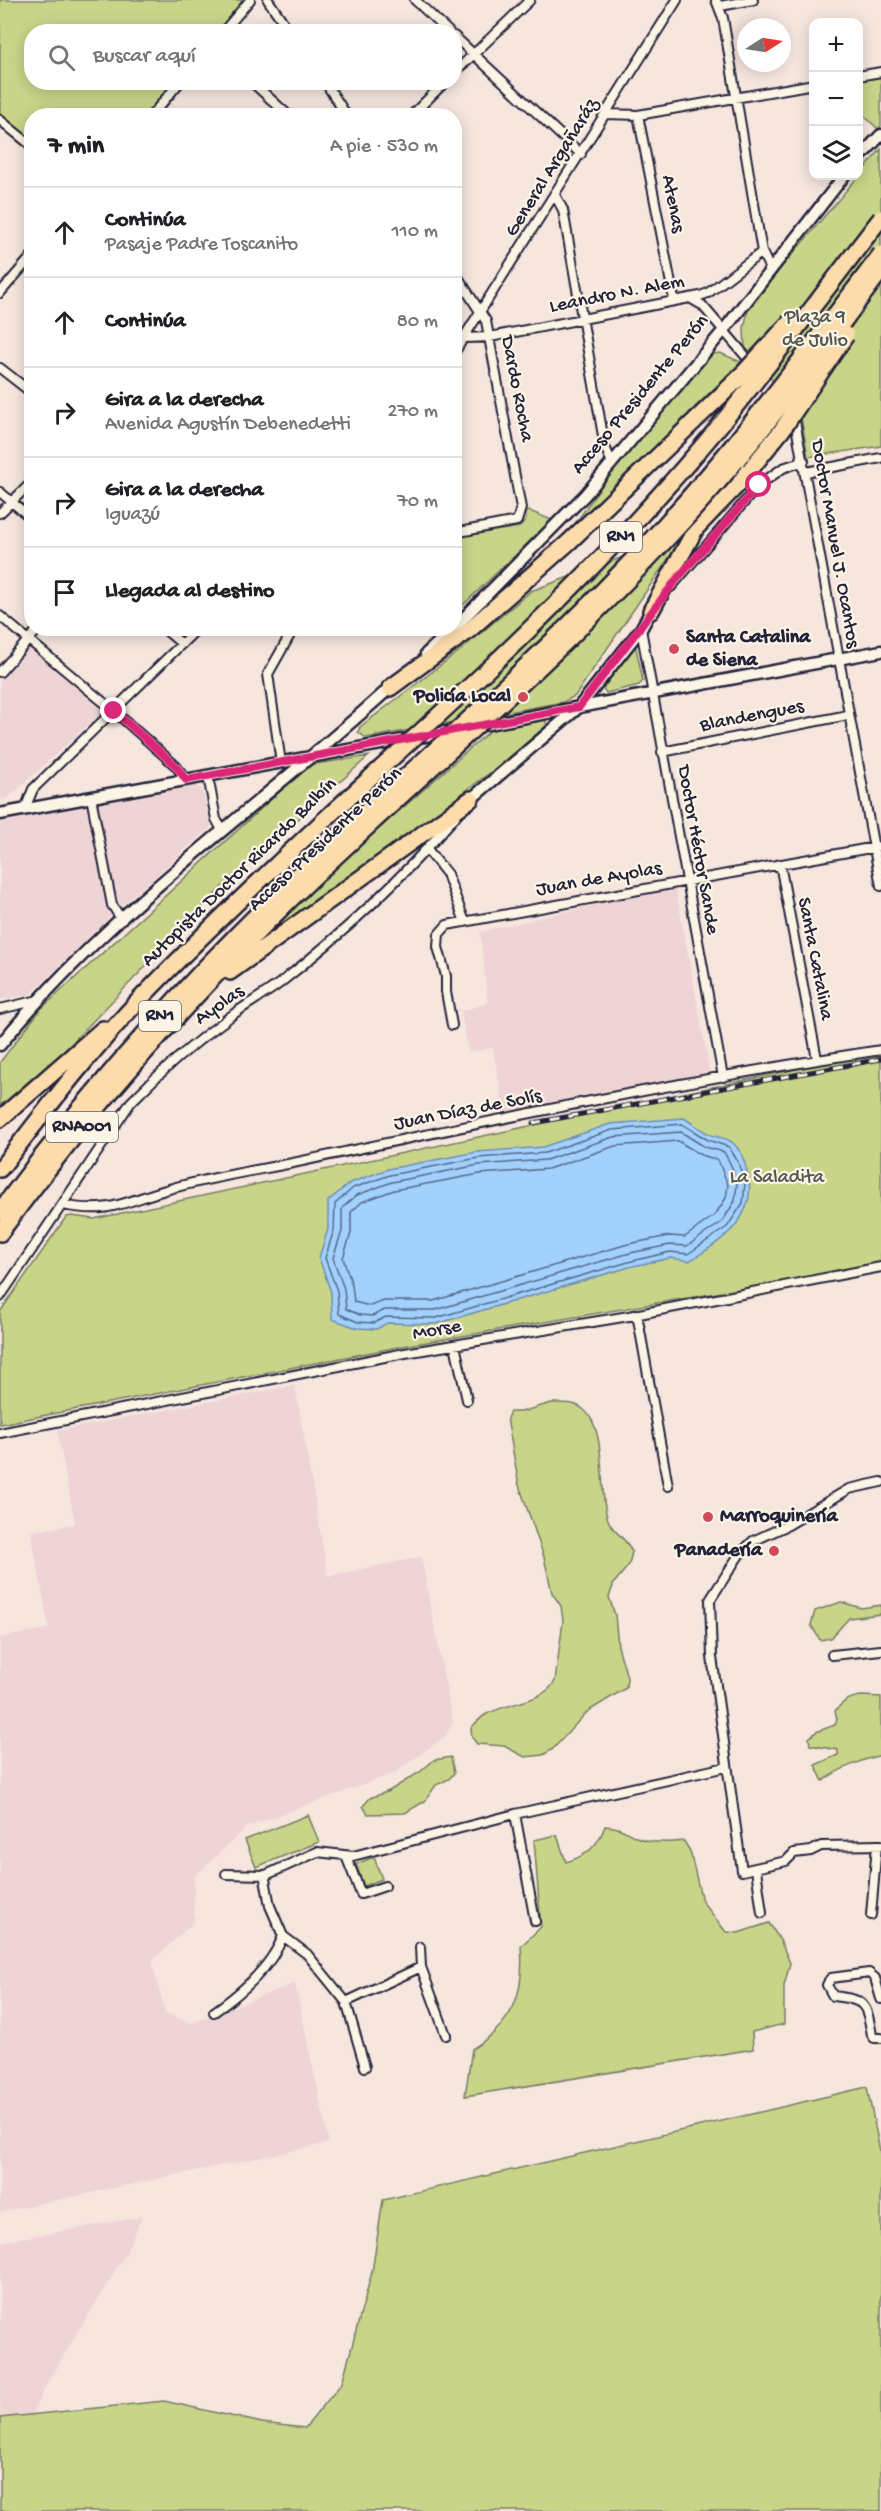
<!DOCTYPE html>
<html lang="es">
<head>
<meta charset="utf-8">
<style>
  body { margin:0; font-family:"Gochi Hand",sans-serif; background:#f6f6f6; color:#202124 }
  .controls { position:absolute; right:18px; top:18px; display:grid; overflow:hidden; border-radius:12px; box-shadow:0 3px 15px #0003 }
  .controls button { width:54px; height:54px; display:grid; place-items:center; padding:0; border:0; border-bottom:2px solid #e0e0e0; background:#fff; color:#202124; font:30px sans-serif }
  .compass { position:absolute; left:737px; top:18px; width:54px; height:54px; border-radius:50%; background:#fff; box-shadow:0 3px 15px #0003; rotate:78deg }
  .stop { position:absolute; width:18px; height:18px; margin:-14px; border:4px solid #db2777; border-radius:50%; background:#fff }
  .stop.end { background:#db2777; border-color:#fff; box-shadow:0 2px 6px #0008 }
  .list { margin:0; padding:0; list-style:none }
  h2 { display:flex; justify-content:space-between; align-items:center; height:78px; margin:0; padding:0 24px; font-size:26px }
  h2 small { font-size:20px; font-weight:400; color:#757577 }
  .list li { display:grid; grid-template-columns:39px 1fr auto; gap:18px; align-items:center; box-sizing:border-box; height:90px; padding:0 24px; border-top:2px solid #e0e0e0 }
  .list b { display:block; font-size:22px; white-space:nowrap }
  .list p { margin:0; font-size:20px; white-space:nowrap; color:#757577 }
  .list em { font-size:20px; font-style:normal; color:#757577 }
  .icon { flex:none; width:33px; height:33px; fill:none; stroke:currentColor; stroke-width:2; stroke-linecap:round; stroke-linejoin:round }
  .map { position:relative; flex:none; width:881px; height:2511px; overflow:hidden }
  .search { position:absolute; background:#fff; box-shadow:0 3px 15px #0003; left:24px; top:24px; width:438px; height:66px; display:flex; align-items:center; gap:15px; box-sizing:border-box; padding:0 21px; border-radius:24px; color:#757577; font-size:22px }
  .panel { position:absolute; background:#fff; box-shadow:0 3px 15px #0003; left:24px; top:108px; width:438px; height:528px; border-radius:24px }
  .map>svg:first-child { display:block }
  .built { fill:#efd4d6 }
  .green { fill:#c8d589; stroke:#757c62; stroke-width:1.5 }
  .water { fill:#a2d1fe; stroke:#6f8bb0; stroke-width:1.5 }
  .lines { fill:none; stroke-linecap:round; stroke-linejoin:round }
  .shore { stroke:#556889; stroke-width:1.5 }
  .street-casing { stroke:#22223b; stroke-width:12 }
  .secondary-casing { stroke:#22223b; stroke-width:15 }
  .highway-casing { stroke:#22223b; stroke-width:20 }
  .street { stroke:#fcf5e5; stroke-width:8 }
  .secondary { stroke:#fcf5e5; stroke-width:10 }
  .highway { stroke:#fddcac; stroke-width:15 }
  .rail-casing { stroke:#22223b; stroke-width:5 }
  .rail { stroke:#fcf5e5; stroke-width:3; stroke-dasharray:9; stroke-linecap:butt }
  .highway-bridge-casing { stroke:#22223b; stroke-width:20; stroke-linecap:butt }
  .highway-bridge { stroke:#fddcac; stroke-width:15 }
  .route { stroke:#db2777; stroke-width:8 }
  .poi-dot { fill:#d1495b; stroke:#fcf5e5; stroke-width:2 }
  .labels { text-anchor:middle; dominant-baseline:central; stroke-width:4.5; stroke-linejoin:round; paint-order:stroke }
  .shield { fill:#fcf5e5; stroke:#63616e; stroke-width:1.5 }
  .shield-label { font-size:18px; font-weight:bold; fill:#22223b }
  .street-label { font-size:20px; fill:#22223b; stroke:#fcf5e5 }
  .park-label { font-size:20px; fill:#545852; stroke:#fcf5e5 }
  .poi-label { font-size:20px; font-weight:bold; fill:#22223b; stroke:#fcf5e5; text-anchor:start }
</style>
</head>
<body>
<div class="map">
<svg width="881" height="2511" viewBox="0 0 881 2511">
  <rect width="100%" height="100%" fill="#f6e6de"/>
  <filter id="ink" filterUnits="userSpaceOnUse"><feTurbulence type="fractalNoise" baseFrequency=".0167" numOctaves="2"/><feDisplacementMap in="SourceGraphic" scale="12" xChannelSelector="R" yChannelSelector="G"/><feConvolveMatrix kernelMatrix="1 2 1 2 8 2 1 2 1" color-interpolation-filters="sRGB"/></filter>
  <g filter="url(#ink)">
    <!-- built -->
    <path class="built" d="M28 646 103 711 7 799 0 800V678Z
      M195 786 202 789 211 827 118 909 30 995 0 999V822Z
      M675 885 710 1072 505 1115 493 1048 468 1052 461 1011 488 1003 480 932Z
      M295 1385 328 1576 421 1557 453 1723 444 1737 395 1773 247 1827 194 1877V1922L152 1961 165 2013 192 2023 295 1983 329 2143 0 2212V1638L49 1628 31 1532 75 1524 57 1431Z
      M142 2217 125 2255 51 2376 32 2414 0 2418V2242Z"/>
    <!-- green -->
    <path class="green" d="M0 0H250L223 31 32 32V82L180 83 151 115 32 116 31 146 0 120Z
      M881 77V126L878 129 859 111 863 105 859 80Z
      M881 149V446L808 457 801 417 790 400 745 350 744 328 749 306Z
      M720 353 741 362 572 528 611 472 709 355Z
      M529 511 552 520 464 604 455 607V537L520 527 526 520V512Z
      M685 534 575 696 563 702 366 738 358 732 360 727 462 649 531 591Z
      M635 643 643 681 639 685 606 693 603 688Z
      M545 720 547 725 514 755 254 948 339 864 491 730Z
      M369 756 224 885 66 1049 0 1106V1062L41 1009 309 765Z
      M881 1051V1265L403 1346 0 1424V1312L66 1217 72 1216 94 1219Z
      M551 1403C560 1403 575 1402 583 1409 609 1429 597 1495 609 1522 614 1533 628 1540 632 1552L629 1565 614 1583 609 1597 615 1615 618 1646 627 1677 626 1688 587 1712 553 1749 543 1755 525 1757 504 1746 477 1744 472 1737 471 1728C475 1724 480 1718 485 1715 505 1703 545 1702 555 1681L563 1621 561 1606 552 1593 544 1557 519 1485 507 1418 510 1412H521Z
      M841 1602 861 1608 881 1605V1614L849 1618 831 1638 820 1640 811 1625 815 1611Z
      M862 1696 881 1697V1755C864 1759 836 1770 823 1781L815 1765 838 1755V1750L810 1745 809 1738 816 1732 835 1725 837 1719 835 1711C843 1701 850 1697 862 1696Z
      M451 1757 454 1773 449 1779 436 1785 425 1801 405 1813 368 1814 363 1806 370 1798 389 1791 420 1772 434 1760Z
      M308 1815 319 1842 256 1867 245 1840Z
      M605 1826C622 1827 623 1831 636 1837 650 1843 669 1843 684 1841L690 1851 702 1901 726 1932 738 1933 769 1923 780 1940 790 1963 784 1986V2024L752 2032 753 2049 465 2096 472 2049C514 2023 525 1994 521 1946L541 1927 534 1840 557 1835 566 1862C587 1856 598 1846 605 1826Z
      M374 1857 382 1879 364 1886 356 1864Z
      M867 2087 881 2156V2511H0V2418L164 2401 262 2423 305 2428 342 2383 372 2272 383 2200Z"/>
    <!-- water -->
    <path class="water" d="M684 1118C692 1123 702 1131 711 1135 719 1138 727 1137 733 1143 741 1150 745 1162 747 1172 760 1215 722 1242 689 1261L671 1258 633 1266 436 1324 387 1323 377 1329 357 1328 332 1319 331 1292 319 1258 328 1229V1201L350 1183 388 1169 477 1152 543 1147 610 1124Z"/>
    <g class="lines">
      <!-- shore -->
      <path class="shore" d="M682 1124 708 1140 729 1147 738 1162 745 1183 743 1203 727 1227 688 1254 670 1252 632 1261 436 1318 386 1317 374 1323 358 1322 339 1314 337 1291 325 1258 334 1230 335 1204 353 1188 390 1175 478 1158 545 1153 612 1130Z
        M681 1132 705 1147 724 1152 731 1165 737 1184 735 1201 722 1222 687 1246 670 1245 630 1253 435 1310H385L372 1316 360 1315 346 1309 344 1289 333 1258 342 1231V1208L357 1195 392 1182 479 1165 546 1160 613 1137Z
        M678 1141 701 1155 718 1160 728 1185 726 1198 715 1215 685 1237 669 1236 628 1244 433 1301H384L370 1306 354 1302 352 1285 343 1258 351 1233V1212L362 1202 394 1190 480 1174 548 1169 615 1146Z"/>
      <!-- street casing -->
      <g class="street-casing">
        <path id="street" d="M268 0 290 32
          M415 0 449 32
          M716 0 723 18 762 252 770 269
          M720 6 753 0
          M223 32 250 0
          M454 36 581 154
          M454 73 530 0
          M858 76 881 72
          M252 82 289 116
          M325 82 347 116
          M607 114 638 115 814 84
          M638 115 674 299
          M151 116 180 82
          M411 116 445 82
          M0 120 32 146
          M555 195 563 210 605 447 612 463
          M454 271 486 321 521 508 517 521 454 533
          M0 293 32 256
          M690 298 702 305 748 359
          M466 338 490 337 700 296 708 293 762 252
          M454 353 677 0
          M0 368 32 393
          M795 421 881 886
          M806 472 881 458
          M0 492 32 519
          M0 513 32 482
          M671 587 759 485 783 468 804 461
          M0 616 114 711 176 766 186 779
          M163 628 182 644
          M641 629 723 1077
          M0 672 39 628
          M662 752 848 715
          M281 763 268 674 294 628
          M208 776 216 819 222 830
          M91 797 112 905 122 920
          M25 809 33 789 198 628
          M427 849 447 874 465 922
          M780 864 817 1059
          M0 1009 39 1000
          M452 1025 446 992V976L438 947 439 934 447 925 881 846
          M63 1205C111 1215 125 1201 169 1189 209 1178 252 1171 293 1163 487 1121 684 1080 881 1050
          M0 1297 131 1102C162 1070 195 1042 231 1016 247 1004 264 995 280 983 343 934 403 877 455 817
          M637 1314 668 1486
          M455 1345 467 1400
          M0 1433 405 1353 629 1316 881 1267
          M881 1482 849 1489 788 1525 753 1541 739 1555 710 1600 712 1657 742 1871 786 1861 794 1853 811 1851 821 1846 881 1845
          M832 1655 881 1650
          M515 1814 535 1921
          M346 1856 361 1894 385 1886
          M756 1869 762 1913
          M226 1874 266 1875
          M871 1915 877 1845
          M283 1936 307 1954 346 2002 421 1967
          M420 1947 421 1967 446 2035
          M881 1999 875 1978 869 1973 831 1978 827 1985 833 1996C865 2000 866 2002 872 2035L874 2038H881
          M346 2002 365 2067
          M214 2012C241 1993 271 1968 283 1936L270 1906 265 1879 266 1875 317 1852 353 1856 515 1814 726 1767"/>
      </g>
      <!-- secondary casing -->
      <g class="secondary-casing">
        <path id="secondary" d="M858 159 881 135
          M454 628 585 495 724 330 844 176
          M426 654 454 628
          M478 726 881 651
          M471 799 579 707 641 629 651 611
          M0 814 457 730
          M0 1045C113 906 264 804 395 683"/>
      </g>
      <!-- highway casing -->
      <g class="highway-casing">
        <path id="highway" d="M651 611 696 528 741 481
          M390 688 468 631 569 542
          M230 972 471 799
          M0 1119 103 1029
          M0 1169C46 1110 91 1050 143 996 201 936 262 878 323 821
          M0 1211C100 1076 214 951 338 837
          M0 1233C102 1093 219 964 347 846"/>
      </g>
      <!-- street -->
      <use href="#street" class="street"/>
      <!-- secondary -->
      <use href="#secondary" class="secondary"/>
      <!-- highway -->
      <use href="#highway" class="highway"/>
      <!-- rail casing -->
      <g class="rail-casing">
        <path id="rail" d="M533 1123 881 1059"/>
      </g>
      <!-- rail -->
      <use href="#rail" class="rail"/>
      <!-- highway-bridge casing -->
      <g class="highway-bridge-casing">
        <path id="highway-bridge" d="M741 481 782 430 846 335
          M569 542 738 379 790 322
          M323 821C440 714 558 609 664 490 742 404 810 310 881 218
          M338 837C444 742 551 648 647 544 732 453 806 353 881 254
          M347 846C469 732 594 623 705 497 769 426 824 347 881 271"/>
      </g>
      <!-- highway-bridge -->
      <use href="#highway-bridge" class="highway-bridge"/>
    </g>
  </g>
  <g class="lines" filter="url(#ink)">
    <!-- route -->
    <path class="route" d="M114 711 176 766 186 780 579 707 677 579 759 485"/>
  </g>
  <!-- markers -->
  <g class="poi-dot">
    <circle cx="674" cy="649" r="6"/>
    <circle cx="523" cy="697" r="6"/>
    <circle cx="708" cy="1517" r="6"/>
    <circle cx="774" cy="1551" r="6"/>
  </g>
  <g class="labels">
    <!-- shield labels -->
    <g class="shield">
      <rect x="600" y="522" width="42" height="30" rx="4.5"/>
      <rect x="139" y="1001" width="42" height="30" rx="4.5"/>
      <rect x="46" y="1112" width="72" height="30" rx="4.5"/>
    </g>
    <g class="shield-label">
      <text x="621" y="537">RN1</text>
      <text x="160" y="1016">RN1</text>
      <text x="82" y="1127">RNA001</text>
    </g>
    <!-- street labels -->
    <g class="street-label">
      <text transform="translate(553 168) rotate(-58)">General Argañaráz</text>
      <text transform="translate(672 204) rotate(79)">Atenas</text>
      <text transform="translate(617 295) rotate(-11)">Leandro N. Alem</text>
      <text transform="translate(516 389) rotate(79)">Dardo Rocha</text>
      <text transform="translate(641 395) rotate(-50)">Acceso Presidente Perón</text>
      <text transform="translate(834 544) rotate(80)">Doctor Manuel J. Ocantos</text>
      <text transform="translate(752 717) rotate(-11)">Blandengues</text>
      <text transform="translate(326 840) rotate(-43)">Acceso Presidente Perón</text>
      <text transform="translate(697 850) rotate(80)">Doctor Héctor Sande</text>
      <text transform="translate(240 873) rotate(-44)">Autopista Doctor Ricardo Balbín</text>
      <text transform="translate(599 880) rotate(-10)">Juan de Ayolas</text>
      <text transform="translate(814 959) rotate(79)">Santa Catalina</text>
      <text transform="translate(220 1006) rotate(-35)">Ayolas</text>
      <text transform="translate(468 1111) rotate(-11)">Juan Díaz de Solís</text>
      <text transform="translate(437 1331) rotate(-10)">Morse</text>
    </g>
    <!-- park labels -->
    <g class="park-label">
      <text x="815" y="318">Plaza 9<tspan x="815" dy="23">de Julio</tspan></text>
      <text x="777" y="1178">La Saladita</text>
    </g>
    <!-- poi labels -->
    <g class="poi-label">
      <text x="686" y="638">Santa Catalina<tspan x="686" dy="23">de Siena</tspan></text>
      <text x="511" y="697" text-anchor="end">Policía Local</text>
      <text x="720" y="1517">Marroquinería</text>
      <text x="762" y="1551" text-anchor="end">Panadería</text>
    </g>
  </g>
</svg>
<div class="controls">
<button>+</button>
<button>−</button>
<button><svg class="icon" aria-label="layers" viewBox="0 0 24 24"><path d="M12 4l9 5-9 5-9-5zM3 14l9 5 9-5"/></svg></button>
</div>
<svg class="compass" viewBox="-18 -18 36 36"><path d="M0-13l5 13h-10z" fill="#e53935"/><path d="M0 13l5-13h-10z" fill="#757577"/></svg>
<div class="stop" style="left:759px;top:485px"></div>
<div class="stop end" style="left:114px;top:711px"></div>
<div class="search"><svg class="icon" aria-label="search" viewBox="0 0 24 24"><circle cx="10" cy="10" r="6"/><path d="M15 15l6 6"/></svg>Buscar aquí</div>
<section class="panel">
<h2>7 min<small>A pie · 530 m</small></h2>
<ul class="list">
<li><svg class="icon" aria-label="ahead" viewBox="0 0 24 24"><path d="M12 20V5M6 11l6-6 6 6"/></svg><div><b>Continúa</b><p>Pasaje Padre Toscanito</p></div><em>110 m</em></li>
<li><svg class="icon" aria-label="ahead" viewBox="0 0 24 24"><path d="M12 20V5M6 11l6-6 6 6"/></svg><div><b>Continúa</b></div><em>80 m</em></li>
<li><svg class="icon" aria-label="right" viewBox="0 0 24 24"><path d="M7 20v-9h11M14 6l5 5-5 5"/></svg><div><b>Gira a la derecha</b><p>Avenida Agustín Debenedetti</p></div><em>270 m</em></li>
<li><svg class="icon" aria-label="right" viewBox="0 0 24 24"><path d="M7 20v-9h11M14 6l5 5-5 5"/></svg><div><b>Gira a la derecha</b><p>Iguazú</p></div><em>70 m</em></li>
<li><svg class="icon" aria-label="arrive" viewBox="0 0 24 24"><path d="M6 21V4h12l-3 4 3 4H6"/></svg><div><b>Llegada al destino</b></div></li>
</ul>
</section>
</div>
</body>
</html>
